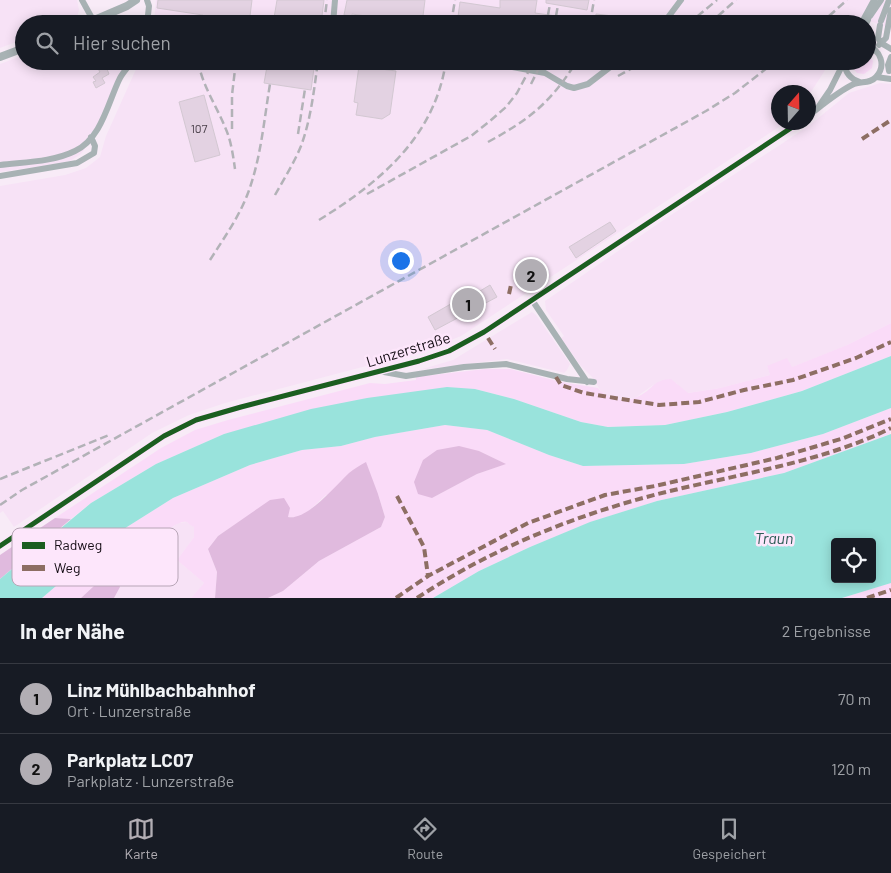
<!DOCTYPE html>
<html lang="de">
<head>
<meta charset="utf-8">
<style>
  body { margin:0; font-family:Barlow,sans-serif; background:#20242c; color:#f1f3f6 }
  .controls { position:absolute; right:15px; bottom:15px; display:grid; overflow:hidden; border-radius:5px; box-shadow:0 2px 12px #0003 }
  .controls button { width:45px; height:45px; display:grid; place-items:center; padding:0; border:0; border-bottom:1px solid #363941; background:#171b24; color:#f1f3f6; font:25px sans-serif }
  .compass { position:absolute; left:771px; top:85px; width:45px; height:45px; border-radius:50%; background:#171b24; box-shadow:0 2px 12px #0003; rotate:20deg }
  .you { position:absolute; left:400px; top:260px; width:18px; height:18px; margin:-12px; border:4px solid #fff; border-radius:50%; background:#1a73e8; box-shadow:0 0 0 8px #1a73e833 }
  .badge { display:grid; place-items:center; width:32px; height:32px; border-radius:50%; background:#b2aeb4; color:#111; font-size:16px; font-weight:700 }
  .pin { position:absolute; translate:-50% -50%; border:2px solid #fff; box-shadow:0 1px 5px #0006 }
  .list { margin:0; padding:0; list-style:none }
  h2 { display:flex; justify-content:space-between; align-items:center; height:65px; margin:0; padding:0 20px; font-size:21px }
  h2 small { font-size:16px; font-weight:400; color:#9ea1a6 }
  .list li { display:grid; grid-template-columns:32px 1fr auto; gap:15px; align-items:center; box-sizing:border-box; height:70px; padding:0 20px; border-top:1px solid #363941 }
  .list b { display:block; font-size:19px; white-space:nowrap }
  .list p { margin:0; font-size:16px; white-space:nowrap; color:#9ea1a6 }
  .list em { font-size:16px; font-style:normal; color:#9ea1a6 }
  .icon { flex:none; width:28px; height:28px; fill:none; stroke:currentColor; stroke-width:2; stroke-linecap:round; stroke-linejoin:round }
  .map { position:relative; flex:none; width:891px; height:598px; overflow:hidden }
  .search { position:absolute; background:#171b24; box-shadow:0 2px 12px #0003; left:15px; right:15px; top:15px; height:55px; display:flex; align-items:center; gap:12px; box-sizing:border-box; padding:0 18px; border-radius:28px; color:#9ea1a6; font-size:19px }
  .sheet { height:205px; background:#171b24 }
  nav { display:flex; justify-content:space-around; align-items:center; box-sizing:border-box; height:70px; border-top:1px solid #363941; background:#171b24; font-size:14px; color:#9ea1a6 }
  nav a { display:grid; justify-items:center; gap:2px }
  nav .on { color:#b2aeb4 }
  .map>svg:first-child { display:block }
  .built { fill:#f7e2f6 }
  .green { fill:#fadbf8; fill-rule:evenodd }
  .forest { fill:#e0bade }
  .water { fill:#99e3dc; fill-rule:evenodd }
  .building { fill:#e3d2e2; stroke:#d3c8d2 }
  .lines { fill:none; stroke-linecap:round; stroke-linejoin:round }
  .minor { stroke:#a8b2b4; stroke-width:6 }
  .tertiary { stroke:#a8b2b4; stroke-width:8 }
  .rail { stroke:#b2b2b7; stroke-width:2.5; stroke-dasharray:8 4; stroke-linecap:butt }
  .quiet { stroke:#8d6e63; stroke-width:4; stroke-dasharray:8 4; stroke-linecap:butt }
  .cycleway-casing { stroke:#fde6fb; stroke-width:8 }
  .cycleway { stroke:#1b5e20; stroke-width:5 }
  .labels { text-anchor:middle; dominant-baseline:central; stroke-width:5; stroke-linejoin:round; paint-order:stroke }
  .number-label { font-size:12px; fill:#4a404a }
  .street-label { font-size:15px; fill:#140c14; stroke:#fde6fb }
  .water-label { font-size:16px; font-style:italic; fill:#2b5b54; stroke:#fde6fb }
  .key { fill:#fde6fb; stroke:#b7a5b6; stroke-width:1 }
  .key-label { font-size:14px; fill:#140c14 }
</style>
</head>
<body>
<div class="map">
<svg width="891" height="598" viewBox="0 0 891 598">
  <rect width="100%" height="100%" fill="#f8ebf7"/>
  <!-- built -->
  <path class="built" d="M0 0H77L79 10 77 17 61 24H24V39L0 48Z
    M156 0H891V29L857 16 853 24H154Z
    M24 55V61H831L809 95 808 92H778V122L785 123 461 336 427 350 225 403 189 415 152 433 14 527 3 511 0 513V186L65 175 86 168 100 157 106 136 137 67 130 68 126 72 93 137 81 154 70 161 57 164 0 172V64Z
    M880 83 891 84V323L847 345 792 367 767 366 770 375 720 388 687 393 681 389 676 383 653 385 635 398 615 399 603 395 593 378 580 365 561 338 564 336 546 310 545 301 671 215 783 143 811 124 849 93Z
    M532 312 536 315 570 364 567 370 564 373 507 359 419 370 453 360Z
    M187 522 194 527V537L177 560 204 583 191 598H114L120 587 115 576 108 573 130 552 169 530 178 523Z"/>
  <!-- green -->
  <path class="green" d="M867 54 873 61 872 68 864 74 857 73 851 66V61H867Z
    M891 323V356L802 391 727 412 665 425 608 427 581 422 514 399 475 389 224 434 156 464 91 503 71 519 55 518 161 448 195 430 228 420 370 383 385 384 416 380V377L485 369H510L561 382 598 388C606 399 624 403 637 397 652 391 653 379 671 379L688 393 720 388 770 375 767 366 787 358 792 367 847 345Z
    M891 408 890 434 784 473 657 501 591 522 530 547 479 571 433 598H268L283 591 319 561 381 527 385 517 378 494 326 495C316 504 303 520 288 517L243 519 218 536 208 549 217 572 215 598H191L204 583 177 560 194 537V527C193 527 188 523 187 522 173 519 152 548 144 558L130 553 81 598H42L119 532 173 498 250 465 302 450 341 446 375 437 445 425 487 430 549 455 583 466 684 464 751 453 823 434ZM479 451 505 464 477 474 432 498Z
    M891 582V598H842L887 584Z"/>
  <!-- forest -->
  <path class="forest" d="M459 446 479 451 506 464 477 474 432 498 418 494 414 482 423 460 437 450Z
    M366 462 378 494 385 517 381 527 319 561 283 591 268 598H215L217 572 208 549 218 536 270 500 284 498 290 508 288 517C307 521 336 485 349 473 354 469 360 465 366 462Z
    M55 518 71 519 0 579V555Z
    M108 573 115 576 120 587 114 598H81Z"/>
  <!-- water -->
  <path class="water" d="M891 356V408L823 434 751 453 684 464 583 466 549 455 487 430 445 425 375 437 341 446 302 450 250 465 173 498 119 532 42 598H0V579L91 503 156 464 224 434 311 409 367 398 447 387 475 389 514 399 581 422 608 427 665 425 727 412 802 391Z
    M891 434V583L842 598H433L479 571 530 547 590 522 657 501 784 473ZM835 542H872V579H835Z"/>
  <!-- building -->
  <path class="building" d="M158 0H252L249 24H201L203 15 157 8Z
    M277 0H324L321 24H273Z
    M347 0H425L422 24H379L380 18 352 14V16L344 15Z
    M500 0H537L535 13 584 20 583 24H457L460 2 500 8Z
    M546 0H589L587 10 546 3Z
    M596 14 621 17 620 24H595Z
    M108 61 111 66 107 69 109 74 102 78 105 83 96 88 93 82 96 81 93 77 100 72 97 67Z
    M268 61H315L311 90 264 83Z
    M359 66 396 71 390 114 382 119 356 115 358 103 354 102Z
    M204 95 220 155 195 162 179 102Z
    M610 222 616 231 576 258 569 247Z
    M490 285 497 297 435 330 428 317 463 297 465 300Z"/>
  <g class="lines">
    <!-- minor -->
    <path class="minor" d="M82 0 93 20
      M147 0 149 6 147 24
      M891 10 886 38 881 43 891 49
      M870 16 881 0
      M881 21 889 0
      M333 24 335 0
      M663 24 681 0
      M861 24 874 0
      M866 24 868 20
      M879 45 881 43 878 38 880 25
      M480 61 545 73 567 86 574 88 588 84 618 61
      M844 62C845 73 850 79 860 82
      M889 71 888 65 891 57
      M876 77 891 79
      M819 106 830 90 844 62
      M808 116C821 106 840 90 854 84 862 81 870 84 876 77 887 65 880 50 867 45
      M0 165C24 162 53 162 75 151 101 139 108 103 119 80 122 73 128 68 132 61
      M0 176 77 163 94 153 95 146 91 137
      M532 300 587 382
      M384 372 406 376 464 367 506 364 567 379 594 382
      M0 546 164 436 196 420 241 407 419 361 449 351 484 332 800 122"/>
    <!-- tertiary -->
    <path class="tertiary" d="M85 24 127 6 136 0
      M0 57 24 48"/>
    <!-- rail -->
    <path class="rail" d="M548 15 550 4
      M556 16 558 5
      M196 24 197 14
      M324 24 327 0
      M451 24 455 0
      M590 24 594 0
      M688 24 717 0
      M709 24 736 0
      M820 24 847 0
      M198 61C202 85 216 105 225 127 231 140 233 155 235 169
      M618 76 645 61
      M531 84 542 62
      M232 129V95L236 61
      M298 134 305 89
      M488 142C528 120 548 105 573 67
      M367 194 471 136 490 121 506 107 517 93 534 61
      M275 195C284 179 294 163 301 146 311 119 314 90 318 61
      M319 220C380 182 435 137 446 61
      M210 260C224 238 239 217 248 193 261 158 264 120 270 84
      M0 479 109 435
      M0 505 22 490 130 430 706 111 735 93 776 61"/>
    <!-- quiet -->
    <path class="quiet" d="M862 139 891 120
      M509 294 511 285
      M488 338 495 349
      M556 377 561 385 584 393 659 405 699 402 744 390 793 380 856 358 891 342
      M397 496 424 547 428 576
      M396 598 428 576 528 523 605 495 655 486 777 458 844 438 891 419
      M417 598C494 547 580 513 670 491 740 474 826 461 891 428
      M867 598 891 590"/>
    <!-- cycleway casing -->
    <g class="cycleway-casing">
      <path id="cycleway" d="M0 546 164 436 196 420 241 407 419 361 449 351 484 332 800 122"/>
    </g>
    <!-- cycleway -->
    <use href="#cycleway" class="cycleway"/>
  </g>
  <g class="labels">
    <!-- number labels -->
    <g class="number-label">
      <text x="199" y="128">107</text>
    </g>
    <!-- street labels -->
    <g class="street-label">
      <text transform="translate(408 349) rotate(-17)">Lunzerstraße</text>
    </g>
    <!-- water labels -->
    <g class="water-label">
      <text x="774" y="537">Traun</text>
    </g>
  </g>
  <!-- legend -->
  <rect x="12" y="528" width="166" height="58" rx="8" class="key"/>
  <rect x="22" y="542" width="23" height="7" fill="#1b5e20"/>
  <rect x="22" y="565" width="23" height="6" fill="#8d6e63"/>
  <g class="key-label">
    <text x="54" y="550">Radweg</text>
    <text x="54" y="573">Weg</text>
  </g>
</svg>
<div class="controls">
<button><svg class="icon" aria-label="locate" viewBox="0 0 24 24"><circle cx="12" cy="12" r="6"/><path d="M12 2v4M12 18v4M2 12h4M18 12h4"/></svg></button>
</div>
<svg class="compass" viewBox="-18 -18 36 36"><path d="M0-13l5 13h-10z" fill="#e53935"/><path d="M0 13l5-13h-10z" fill="#9ea1a6"/></svg>
<div class="you"></div>
<div class="pin badge" style="left:468px;top:304px">1</div>
<div class="pin badge" style="left:531px;top:275px">2</div>
<div class="search"><svg class="icon" aria-label="search" viewBox="0 0 24 24"><circle cx="10" cy="10" r="6"/><path d="M15 15l6 6"/></svg>Hier suchen</div>
</div>
<section class="sheet">
<h2>In der Nähe<small>2 Ergebnisse</small></h2>
<ul class="list">
<li><span class="badge">1</span><div><b>Linz Mühlbachbahnhof</b><p>Ort · Lunzerstraße</p></div><em>70 m</em></li>
<li><span class="badge">2</span><div><b>Parkplatz LC07</b><p>Parkplatz · Lunzerstraße</p></div><em>120 m</em></li>
</ul>
</section>
<nav>
<a class="on"><svg class="icon" aria-label="map" viewBox="0 0 24 24"><path d="M3 6l6-2 6 2 6-2v14l-6 2-6-2-6 2zM9 4v14M15 6v14"/></svg>Karte</a>
<a><svg class="icon" aria-label="directions" viewBox="0 0 24 24"><path d="M12 3l9 9-9 9-9-9zM9 14v-3h6M13 9l2 2-2 2"/></svg>Route</a>
<a><svg class="icon" aria-label="saved" viewBox="0 0 24 24"><path d="M7 4h10v16l-5-4-5 4z"/></svg>Gespeichert</a>
</nav>
</body>
</html>
